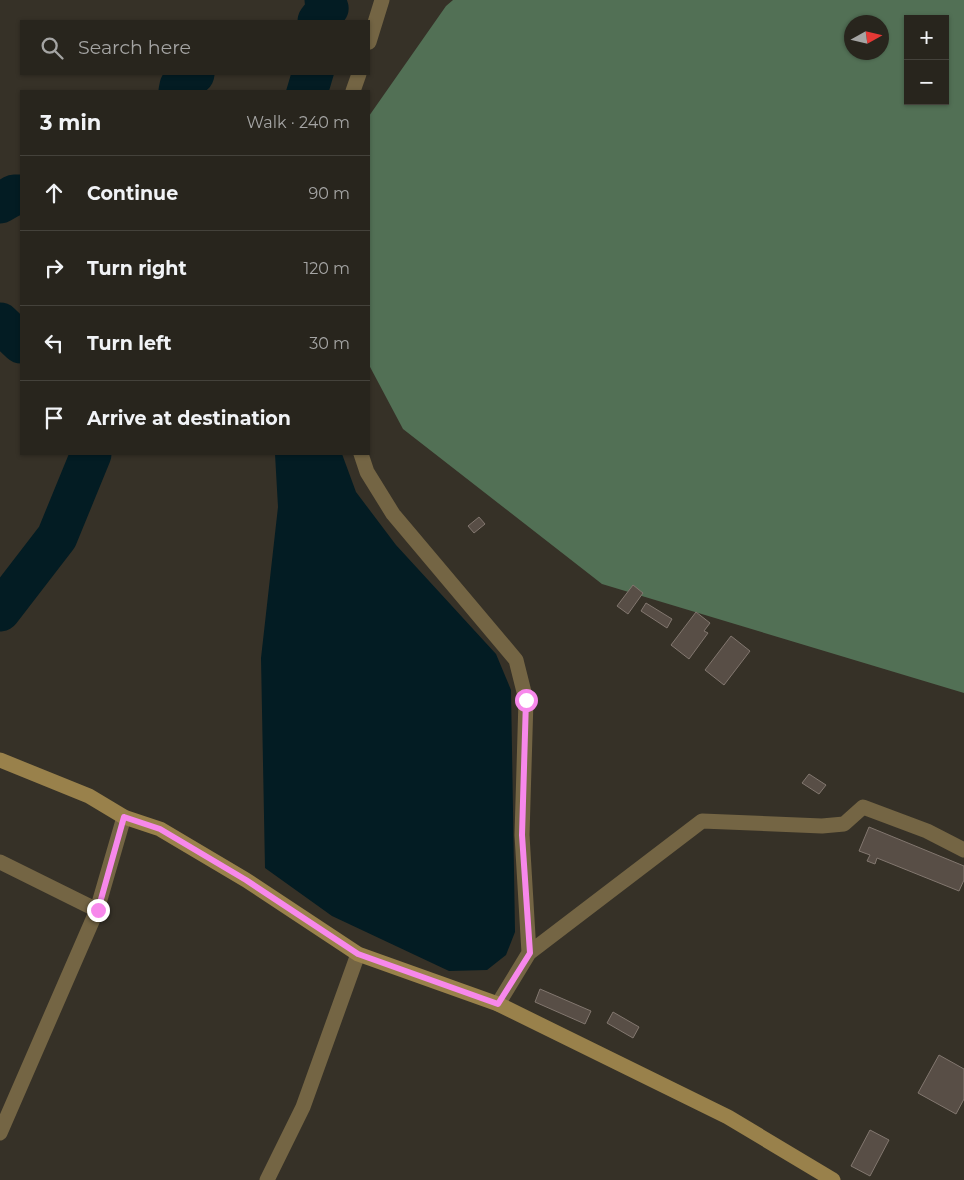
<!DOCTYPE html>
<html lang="en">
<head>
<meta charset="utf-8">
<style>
  body { margin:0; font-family:Montserrat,sans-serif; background:#34312a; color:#f1f3f6 }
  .controls { position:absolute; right:15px; top:15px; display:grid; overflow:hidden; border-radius:0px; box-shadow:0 1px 4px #0004 }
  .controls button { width:45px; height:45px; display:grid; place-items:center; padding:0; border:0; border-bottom:1px solid #44423b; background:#28251d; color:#f1f3f6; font:25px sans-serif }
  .compass { position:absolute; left:844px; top:15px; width:45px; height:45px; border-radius:50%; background:#28251d; box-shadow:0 1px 4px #0004; rotate:82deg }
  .stop { position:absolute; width:15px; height:15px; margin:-11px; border:4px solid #f788eb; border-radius:50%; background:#fff }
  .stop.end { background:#f788eb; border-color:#fff; box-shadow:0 1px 5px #0008 }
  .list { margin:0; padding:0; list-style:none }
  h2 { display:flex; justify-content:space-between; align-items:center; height:65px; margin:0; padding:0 20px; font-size:21px }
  h2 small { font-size:16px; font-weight:400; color:#a5a5a4 }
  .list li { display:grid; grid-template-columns:32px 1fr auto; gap:15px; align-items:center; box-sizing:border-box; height:75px; padding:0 20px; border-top:1px solid #44423b }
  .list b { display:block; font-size:19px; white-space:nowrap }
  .list em { font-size:16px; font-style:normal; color:#a5a5a4 }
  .icon { flex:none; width:28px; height:28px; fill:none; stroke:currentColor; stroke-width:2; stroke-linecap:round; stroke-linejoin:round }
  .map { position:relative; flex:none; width:964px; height:1180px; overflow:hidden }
  .search { position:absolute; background:#28251d; box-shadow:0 1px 4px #0004; left:20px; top:20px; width:350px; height:55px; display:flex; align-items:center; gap:12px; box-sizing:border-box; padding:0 18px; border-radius:0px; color:#a5a5a4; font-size:19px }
  .panel { position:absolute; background:#28251d; box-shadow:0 1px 4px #0004; left:20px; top:90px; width:350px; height:365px; border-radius:0px }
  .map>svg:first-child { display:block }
  .forest { fill:#527055; fill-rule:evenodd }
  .water { fill:#031c23 }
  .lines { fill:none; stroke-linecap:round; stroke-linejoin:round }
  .river { stroke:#031c23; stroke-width:41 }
  .building { fill:#584e46; stroke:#82776f }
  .street { stroke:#746544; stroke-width:15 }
  .secondary { stroke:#99814b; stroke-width:15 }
  .route { stroke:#f788eb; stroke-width:6 }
</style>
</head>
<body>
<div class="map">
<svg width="964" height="1180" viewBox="0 0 964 1180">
  <rect width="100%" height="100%" fill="#363127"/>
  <!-- forest -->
  <path class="forest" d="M453 0H964V693L602 584 403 429 369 365V116L446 6ZM908 19H945V101H908ZM852 22H882V52H852Z"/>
  <!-- water -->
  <path class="water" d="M291 74H334L329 91H286Z
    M275 454H342L356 492 396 545 496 654 511 690 515 932 506 955 487 970 449 971 332 916 265 868 261 658 278 507Z"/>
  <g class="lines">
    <!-- river -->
    <path class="river" d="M318 21 328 8 325 0
      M179 91 180 86 194 74
      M0 203 14 195H21
      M0 323 21 343
      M0 611 57 537 91 454"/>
  </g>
  <!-- building -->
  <path class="building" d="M479 517 485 524 474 533 468 526Z
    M633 585 643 593 628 614 617 606Z
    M646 603 672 619 667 628 641 611Z
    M696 612 710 623 704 631 708 633 689 659 671 645Z
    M731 636 750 651 724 685 705 670Z
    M809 774 826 785 819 794 802 783Z
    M869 827 964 866V880L959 891 877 858 875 864 867 861 870 855 859 851Z
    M540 989 591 1011 585 1024 535 1002Z
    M613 1012 639 1027 633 1038 607 1023Z
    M939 1055 964 1069V1099L956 1114 918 1093Z
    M870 1130 889 1140 870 1176 851 1166Z"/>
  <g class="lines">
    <!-- street -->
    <path class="street" d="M369 42 382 0
      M353 91 359 74
      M361 454 367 472 393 514 516 660 526 700 522 835 529 953 498 1004
      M0 862 97 910
      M529 953 702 821 822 826 844 824 863 807 927 831 964 850
      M0 1133 97 910 124 817
      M267 1180 303 1107 358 954"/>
    <!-- secondary -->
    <path class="secondary" d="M0 760 89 796 124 817 160 829 246 880 358 954 498 1004 728 1117 833 1180"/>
  </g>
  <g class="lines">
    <!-- route -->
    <path class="route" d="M98 910 124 817 160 829 246 880 358 954 498 1004 530 953 522 835 526 700"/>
  </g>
</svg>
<div class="controls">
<button>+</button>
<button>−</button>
</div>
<svg class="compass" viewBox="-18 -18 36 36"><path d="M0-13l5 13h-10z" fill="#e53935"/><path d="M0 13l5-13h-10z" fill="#a5a5a4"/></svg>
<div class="stop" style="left:526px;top:700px"></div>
<div class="stop end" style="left:98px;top:910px"></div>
<div class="search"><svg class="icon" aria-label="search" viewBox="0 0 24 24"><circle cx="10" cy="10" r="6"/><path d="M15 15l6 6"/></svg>Search here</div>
<section class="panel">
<h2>3 min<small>Walk · 240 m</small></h2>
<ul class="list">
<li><svg class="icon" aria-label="ahead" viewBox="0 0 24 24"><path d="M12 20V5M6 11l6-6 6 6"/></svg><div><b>Continue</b></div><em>90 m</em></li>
<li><svg class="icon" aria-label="right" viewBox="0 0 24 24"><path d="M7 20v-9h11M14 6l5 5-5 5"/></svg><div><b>Turn right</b></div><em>120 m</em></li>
<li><svg class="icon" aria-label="left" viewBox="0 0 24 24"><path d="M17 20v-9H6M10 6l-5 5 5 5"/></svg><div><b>Turn left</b></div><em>30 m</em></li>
<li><svg class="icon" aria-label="arrive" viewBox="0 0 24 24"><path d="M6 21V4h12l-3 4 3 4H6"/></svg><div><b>Arrive at destination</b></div></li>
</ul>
</section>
</div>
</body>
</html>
